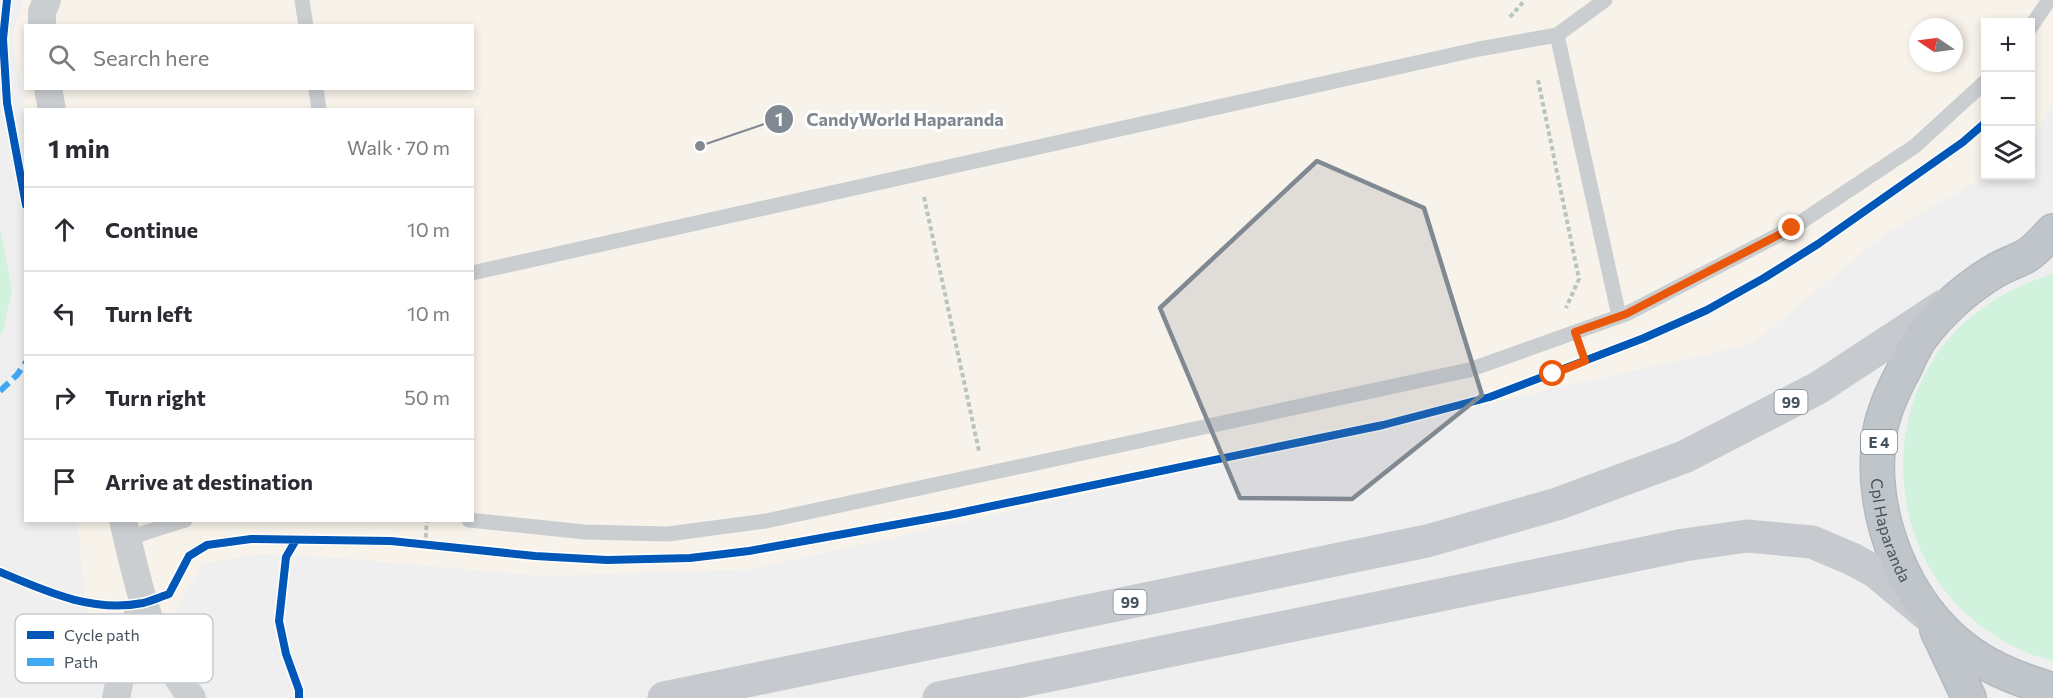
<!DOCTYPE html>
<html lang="en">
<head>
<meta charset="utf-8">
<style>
  body { margin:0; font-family:Commissioner,sans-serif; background:#f7f7f7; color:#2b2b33 }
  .controls { position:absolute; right:18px; top:18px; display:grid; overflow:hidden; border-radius:0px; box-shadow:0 3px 9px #0003 }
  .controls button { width:54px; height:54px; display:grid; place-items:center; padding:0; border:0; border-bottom:2px solid #e1e1e2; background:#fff; color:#2b2b33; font:30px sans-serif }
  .compass { position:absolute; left:1909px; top:18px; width:54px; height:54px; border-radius:50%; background:#fff; box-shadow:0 3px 9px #0003; rotate:283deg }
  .stop { position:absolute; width:18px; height:18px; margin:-14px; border:4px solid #ea580c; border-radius:50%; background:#fff }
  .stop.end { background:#ea580c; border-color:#fff; box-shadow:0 2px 6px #0008 }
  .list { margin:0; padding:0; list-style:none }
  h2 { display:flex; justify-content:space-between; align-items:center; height:78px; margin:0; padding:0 24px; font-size:26px }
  h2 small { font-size:20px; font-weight:400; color:#7c7c81 }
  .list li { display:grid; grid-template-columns:39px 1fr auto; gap:18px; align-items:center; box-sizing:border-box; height:84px; padding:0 24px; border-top:2px solid #e1e1e2 }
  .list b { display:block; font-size:22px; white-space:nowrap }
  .list em { font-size:20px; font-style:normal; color:#7c7c81 }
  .icon { flex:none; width:33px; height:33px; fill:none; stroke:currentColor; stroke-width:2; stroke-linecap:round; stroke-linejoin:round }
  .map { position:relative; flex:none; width:2053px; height:698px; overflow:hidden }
  .search { position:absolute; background:#fff; box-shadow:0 3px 9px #0003; left:24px; top:24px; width:450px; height:66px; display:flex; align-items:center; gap:15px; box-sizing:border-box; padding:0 21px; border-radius:0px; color:#7c7c81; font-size:22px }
  .panel { position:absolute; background:#fff; box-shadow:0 3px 9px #0003; left:24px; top:108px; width:450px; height:414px; border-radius:0px }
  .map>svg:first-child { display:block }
  .commercial { fill:#f8f3ea; fill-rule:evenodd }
  .grass { fill:#d1f2dd }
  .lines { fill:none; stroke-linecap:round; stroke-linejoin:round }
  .trunk-casing { stroke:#b3b9c0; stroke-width:36 }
  .path { stroke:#b6c5c0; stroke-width:4; stroke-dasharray:4.5 3; stroke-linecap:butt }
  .service { stroke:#cbced0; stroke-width:15 }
  .minor { stroke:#cbced0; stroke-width:28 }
  .primary { stroke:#c6cacf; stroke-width:33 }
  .trunk { stroke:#c0c5ca; stroke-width:33 }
  .quiet { stroke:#3fa9f5; stroke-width:6; stroke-dasharray:12 6; stroke-linecap:butt }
  .cycleway-casing { stroke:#fff; stroke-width:11 }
  .cycleway { stroke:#0057b8; stroke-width:8 }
  .route { stroke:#ea580c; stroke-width:8 }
  .marked { fill:#808891; fill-opacity:0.2; stroke:#808891; stroke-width:4.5; stroke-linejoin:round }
  .labels { text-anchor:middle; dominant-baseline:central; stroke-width:6; stroke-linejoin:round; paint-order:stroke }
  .shield { fill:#fff; stroke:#7c858e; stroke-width:1.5 }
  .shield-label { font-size:15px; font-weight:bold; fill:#44515e }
  .street-label { font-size:16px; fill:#44515e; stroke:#fff }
  .key { fill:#fff; stroke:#c7cbcf; stroke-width:1.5 }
  .key-label { font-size:16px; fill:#44515e }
  .leader { fill:none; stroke:#808891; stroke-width:2 }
  .callout-dot { fill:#808891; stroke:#fff; stroke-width:2 }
  .mark-label { font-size:18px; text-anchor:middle; font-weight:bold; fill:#fff }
  .callout-label { font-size:18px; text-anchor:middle; font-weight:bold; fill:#808891; stroke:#fff; stroke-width:6; stroke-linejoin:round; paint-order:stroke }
</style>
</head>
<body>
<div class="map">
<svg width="2053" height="698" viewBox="0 0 2053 698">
  <rect width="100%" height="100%" fill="#f0efef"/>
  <!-- commercial -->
  <path class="commercial" d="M24 0H2053V104L2031 139 2030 22H1986V176L1883 235 1752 344 752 569 543 576 339 558 261 554 202 564 175 613 88 622 77 521 472 520V110H25L12 35ZM26 26H472V88H26ZM1918 27H1954V63H1918Z"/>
  <!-- grass -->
  <path class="grass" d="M0 228 12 290 3 331 0 336Z
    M2053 274V661C2013 651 1977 628 1950 597 1881 516 1888 383 1973 315 1997 296 2023 283 2053 274Z"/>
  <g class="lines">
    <!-- trunk casing -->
    <g class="trunk-casing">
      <g id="trunk">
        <path id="s1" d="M2053 231C2045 239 2036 250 2026 256 2015 262 2004 265 1993 272 1967 288 1941 311 1922 336 1915 345 1910 357 1905 368 1894 388 1884 409 1880 431 1867 512 1903 605 1970 653 1995 671 2024 681 2053 690"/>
        <path d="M1937 630 1969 698"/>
      </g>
    </g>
    <!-- path -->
    <path class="path" d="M1510 17 1525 0
      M1538 80 1579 279 1566 308
      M924 197 979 451
      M425 545 427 520"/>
    <!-- service -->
    <path class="service" d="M302 0 306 26
      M1605 0 1557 35 1619 316
      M2030 28 2049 0
      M316 88 319 110
      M472 273 1479 49 1557 35
      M469 520 585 532 668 534 766 521 1469 370 1626 314 1792 228 1915 146 1986 81
      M128 538 185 520"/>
    <!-- minor -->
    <path class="minor" d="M42 26V12L47 0
      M48 88 52 110
      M123 520C138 585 150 645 192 698
      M116 698 128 642 142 603"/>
    <!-- primary -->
    <path class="primary" d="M664 698 1427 541 1557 504 1684 457 1818 388 1943 306
      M939 698 1684 545 1747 536 1812 542 1852 559 1876 572 1925 613"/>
    <!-- trunk -->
    <use href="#trunk" class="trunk"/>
    <!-- quiet -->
    <path class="quiet" d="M0 391 17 375 26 362"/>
    <!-- cycleway casing -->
    <g class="cycleway-casing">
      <path id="cycleway" d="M7 0 3 39 7 103 26 205
        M296 540 286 557 279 621 286 654 299 690V698
        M0 572C45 591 92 613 143 603 151 601 160 597 169 594L189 556 207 545 251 539 391 541 535 556 607 560 690 558 749 551 949 515 1383 425 1490 397 1644 338 1707 310 1764 278 1818 244 1963 142 1986 122"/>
    </g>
    <!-- cycleway -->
    <use href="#cycleway" class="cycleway"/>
  </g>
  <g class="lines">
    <!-- route -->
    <path class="route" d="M1553 374 1585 361 1575 332 1626 314 1792 228"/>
  </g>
  <!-- marked area -->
  <path class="marked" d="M1317 161 1424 208 1482 395 1352 499 1240 498 1160 308Z"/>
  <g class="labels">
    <!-- shield labels -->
    <g class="shield">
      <rect x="1774.5" y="390" width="33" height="24" rx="4.5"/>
      <rect x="1861" y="430" width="36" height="24" rx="4.5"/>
      <rect x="1113.5" y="590" width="33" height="24" rx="4.5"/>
    </g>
    <g class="shield-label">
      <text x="1791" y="402">99</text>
      <text x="1879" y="442">E 4</text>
      <text x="1130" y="602">99</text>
    </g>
    <!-- street labels -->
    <g class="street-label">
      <text stroke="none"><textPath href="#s1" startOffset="375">Cpl Haparanda</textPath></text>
    </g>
  </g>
  <!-- legend -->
  <rect x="15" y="614" width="198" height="69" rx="9" class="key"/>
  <rect x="27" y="631" width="27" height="8" fill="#0057b8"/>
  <rect x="27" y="658" width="27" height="8" fill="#3fa9f5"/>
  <g class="key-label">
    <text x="64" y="641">Cycle path</text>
    <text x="64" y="668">Path</text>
  </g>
  <!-- callouts -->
  <path class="leader" d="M700 146L779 119"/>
  <g class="callout-dot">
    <circle cx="700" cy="146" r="6"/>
    <circle cx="779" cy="119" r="15"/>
  </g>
  <g class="mark-label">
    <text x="779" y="126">1</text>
  </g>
  <g class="callout-label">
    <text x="905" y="126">CandyWorld Haparanda</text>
  </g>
</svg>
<div class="controls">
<button>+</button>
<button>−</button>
<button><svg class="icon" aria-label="layers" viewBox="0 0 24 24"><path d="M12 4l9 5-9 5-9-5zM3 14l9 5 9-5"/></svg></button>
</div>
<svg class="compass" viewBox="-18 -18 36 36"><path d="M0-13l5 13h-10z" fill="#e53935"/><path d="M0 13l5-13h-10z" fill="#7c7c81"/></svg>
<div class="stop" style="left:1553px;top:374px"></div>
<div class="stop end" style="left:1792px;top:228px"></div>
<div class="search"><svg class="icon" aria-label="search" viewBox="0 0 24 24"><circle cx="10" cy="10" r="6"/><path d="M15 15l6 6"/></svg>Search here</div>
<section class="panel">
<h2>1 min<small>Walk · 70 m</small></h2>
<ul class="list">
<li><svg class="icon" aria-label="ahead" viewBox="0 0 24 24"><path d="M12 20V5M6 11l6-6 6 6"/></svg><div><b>Continue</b></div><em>10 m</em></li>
<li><svg class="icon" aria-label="left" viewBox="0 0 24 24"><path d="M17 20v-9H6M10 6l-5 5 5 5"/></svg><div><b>Turn left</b></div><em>10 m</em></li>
<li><svg class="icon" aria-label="right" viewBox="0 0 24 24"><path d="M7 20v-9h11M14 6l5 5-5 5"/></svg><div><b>Turn right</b></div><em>50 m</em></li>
<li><svg class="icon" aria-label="arrive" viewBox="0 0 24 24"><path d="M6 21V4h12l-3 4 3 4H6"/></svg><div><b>Arrive at destination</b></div></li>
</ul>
</section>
</div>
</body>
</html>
